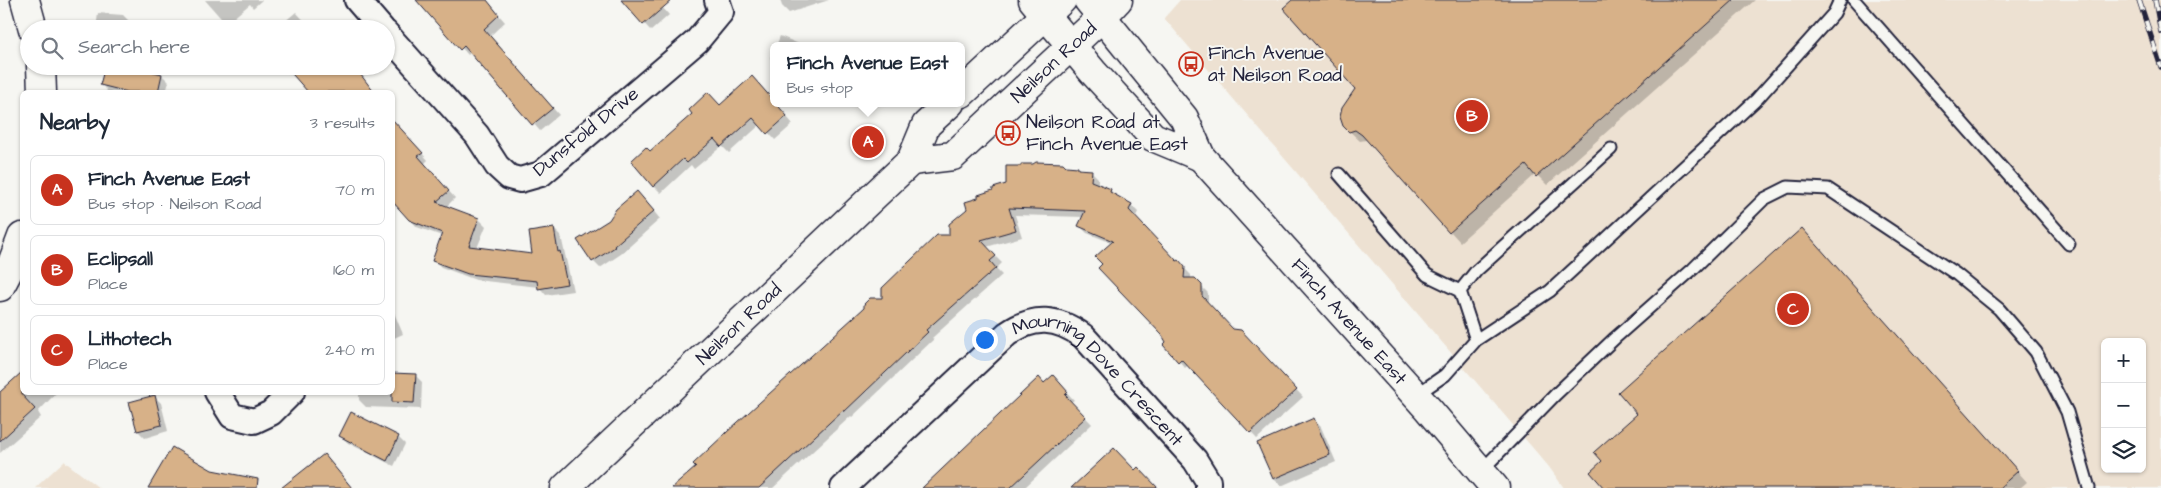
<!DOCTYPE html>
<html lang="en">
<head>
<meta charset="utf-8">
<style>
  body { margin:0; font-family:"Architects Daughter",sans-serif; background:#f6f6f7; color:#1f2937 }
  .controls { position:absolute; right:15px; bottom:15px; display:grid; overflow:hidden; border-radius:8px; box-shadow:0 1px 4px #0004 }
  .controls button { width:45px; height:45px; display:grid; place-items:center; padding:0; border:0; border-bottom:1px solid #e0e1e3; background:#fff; color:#1f2937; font:25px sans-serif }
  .you { position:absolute; left:984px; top:339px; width:18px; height:18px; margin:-12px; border:4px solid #fff; border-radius:50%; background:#1a73e8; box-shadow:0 0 0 8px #1a73e833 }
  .badge { display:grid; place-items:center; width:32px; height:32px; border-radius:50%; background:#c8321e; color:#fff; font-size:16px; font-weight:700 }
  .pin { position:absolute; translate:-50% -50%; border:2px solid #fff; box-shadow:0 1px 5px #0006 }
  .popup { position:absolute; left:770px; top:42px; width:195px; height:65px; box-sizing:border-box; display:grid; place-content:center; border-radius:8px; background:#fff; filter:drop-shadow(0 1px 4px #0005); font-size:16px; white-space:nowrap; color:#747a83 }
  .popup b { font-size:19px; color:#1f2937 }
  .popup::after { content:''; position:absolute; left:50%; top:100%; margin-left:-10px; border:10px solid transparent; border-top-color:#fff }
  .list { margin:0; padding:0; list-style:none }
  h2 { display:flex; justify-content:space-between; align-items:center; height:65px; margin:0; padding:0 20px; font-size:21px }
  h2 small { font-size:16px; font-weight:400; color:#747a83 }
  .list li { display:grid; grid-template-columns:32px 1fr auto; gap:15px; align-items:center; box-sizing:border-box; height:70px; margin:0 10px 10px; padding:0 10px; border:1px solid #e0e1e3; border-radius:8px }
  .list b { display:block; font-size:19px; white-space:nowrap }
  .list p { margin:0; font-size:16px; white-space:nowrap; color:#747a83 }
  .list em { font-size:16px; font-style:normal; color:#747a83 }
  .icon { flex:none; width:28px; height:28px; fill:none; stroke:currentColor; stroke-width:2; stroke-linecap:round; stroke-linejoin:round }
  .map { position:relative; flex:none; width:2161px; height:488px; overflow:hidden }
  .search { position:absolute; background:#fff; box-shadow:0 1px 4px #0004; left:20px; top:20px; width:375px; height:55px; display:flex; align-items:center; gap:12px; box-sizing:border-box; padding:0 18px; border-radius:28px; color:#747a83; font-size:19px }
  .panel { position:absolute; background:#fff; box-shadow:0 1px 4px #0004; left:20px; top:90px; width:375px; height:305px; border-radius:8px }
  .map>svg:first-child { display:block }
  .built { fill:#ede1d2; fill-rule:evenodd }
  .shadow { fill:#0003 }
  .building { fill:#d7b188; stroke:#22223b }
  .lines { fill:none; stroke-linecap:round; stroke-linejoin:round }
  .service-casing { stroke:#22223b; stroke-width:15 }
  .minor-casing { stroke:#22223b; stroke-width:28 }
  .tertiary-casing { stroke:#22223b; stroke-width:31 }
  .secondary-casing { stroke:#22223b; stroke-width:31 }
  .service { stroke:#f6f6f2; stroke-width:11 }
  .minor { stroke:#f6f6f2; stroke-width:24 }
  .tertiary { stroke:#f6f6f2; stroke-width:28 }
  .secondary { stroke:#f6f6f2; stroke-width:28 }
  .rail-casing { stroke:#22223b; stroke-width:5.5 }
  .rail { stroke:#f6f6f2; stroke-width:4; stroke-dasharray:11; stroke-linecap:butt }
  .labels { text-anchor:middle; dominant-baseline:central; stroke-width:4; stroke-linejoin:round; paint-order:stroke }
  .poi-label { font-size:19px; fill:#22223b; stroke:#f6f6f2; text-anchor:start }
  .street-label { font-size:19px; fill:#22223b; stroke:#f6f6f2 }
</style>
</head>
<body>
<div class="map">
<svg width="2161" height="488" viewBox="0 0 2161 488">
  <rect width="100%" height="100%" fill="#f6f6f2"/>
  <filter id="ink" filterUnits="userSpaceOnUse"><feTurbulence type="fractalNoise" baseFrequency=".02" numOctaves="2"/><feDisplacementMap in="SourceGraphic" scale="10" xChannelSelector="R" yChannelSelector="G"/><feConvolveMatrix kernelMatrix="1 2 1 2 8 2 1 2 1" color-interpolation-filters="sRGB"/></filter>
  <g filter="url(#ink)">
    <!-- built -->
    <path class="built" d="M1180 0H2161V488H1564L1549 467 1164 18ZM2105 342H2142V469H2105Z
      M64 461 99 488H35Z"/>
    <!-- shadow -->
    <path class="shadow" d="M205 0H262L253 8 250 4 226 24Z
      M419 0H486L505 22 490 36 559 115 540 131 471 52 468 55Z
      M623 0H656L669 15 651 31Z
      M780 0H829L789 13 782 6Z
      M1294 0H1755L1547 185 1536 174 1460 242 1369 142 1366 140 1360 141 1344 126 1356 89Z
      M296 12 312 29H276Z
      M98 13 123 15 130 22 129 29H96Z
      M780 36 804 46H776Z
      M774 49V62L770 58Z
      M127 66 162 75 169 82 166 92H106L107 90 102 85Z
      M282 66H349L373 92H332L326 86 319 92H310L293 73 290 75Z
      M775 103 793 124 775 140 761 124 729 153 722 146 694 169 691 165 661 193 654 186 650 153 720 106Z
      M392 120 428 160 424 164 455 198 446 207 479 219 486 226 477 248 534 256 554 229 561 236 573 291 546 295 539 287 476 280 441 267 434 260 442 236 417 227 410 219Z
      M1066 167 1091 171 1098 178V185L1110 190 1117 197 1131 205 1138 212 1135 218 1191 275V279L1195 280 1208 293V304L1233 331 1248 338 1303 397 1257 439 1188 365 1185 368 1179 361 1168 342 1104 264 1112 243 1087 233 1080 226 1084 217 1015 215 1022 237 986 247 1002 263 996 269 1002 275 932 338 934 339 852 417 851 416 773 488H684L950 237Z
      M644 199 660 219 621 254 600 268 593 261Z
      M1812 240 2027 482 2020 488H1606L1604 461 1639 414Z
      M392 308 403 334 392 339Z
      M392 372 393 374 415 375 422 382 421 409 366 407 359 400V392H392Z
      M22 374V392H57L38 412 41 417 0 453V394Z
      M1059 384 1074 400 1071 402 1092 424 1024 488H923L1045 385Z
      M154 396 161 403 168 431 145 438 138 431 131 403Z
      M352 414 398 437 405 444 394 466 348 443 341 436Z
      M1314 420 1321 427 1336 462 1281 486 1274 479 1259 444Z"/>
    <!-- building -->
    <path class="building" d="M416 0H487L499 15 484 29 553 108 532 125 464 46 460 50Z
      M621 0H672L643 25Z
      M1292 0H1734L1536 177 1526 165 1449 233 1362 135 1355 130 1349 132 1343 126 1340 117 1342 108 1355 89 1283 8Z
      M105 66H131L162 74 158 92H128L100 85Z
      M285 66H354L374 92H308Z
      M752 76 787 116 767 134 753 118 721 147 714 139 687 163 683 159 653 187 631 161 646 147 650 151 692 114 689 110 708 92 720 105Z
      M392 119 423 153 418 156 449 191 436 202 479 218 469 246 532 254 529 232 554 228 558 252 560 251 567 284 538 289 537 281 468 274 432 261 442 233 409 220 392 201Z
      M1036 162 1063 163 1066 166 1078 167V169L1092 170 1091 181 1111 189 1110 192 1132 204 1129 210 1177 261 1179 260 1185 267 1184 278H1195L1202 285V296L1233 329 1241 330 1297 390 1250 433 1181 359 1178 362 1163 345 1166 342 1162 335 1098 268 1102 264 1095 257 1113 241 1078 226 1085 211 1009 208 1016 230 981 240 996 256 990 261 996 268 926 330 928 332 844 412 843 410 759 488H672L696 467 693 464 727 432 864 308V304L870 298H882V288L937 235H949V224L967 209 965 202 978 198V195L993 190V188L1006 184V166H1021V164H1033Z
      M637 191 654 211 614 246 615 247 592 262 577 240 609 220 616 209Z
      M1802 228 2018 471 1999 488H1604L1590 472 1602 461 1594 452 1637 414 1618 392Z
      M22 372V395L35 409 0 441V392Z
      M392 373 416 374 414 403 392 402Z
      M1053 375 1068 392 1065 395 1086 417 1010 488H922L1039 377 1044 383Z
      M155 395 162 425 137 431 129 402Z
      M351 412 399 436 387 461 339 436Z
      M1314 418 1330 455 1273 479 1257 443Z
      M172 447 212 470 258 479 257 488H148Z
      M1114 448 1135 470 1138 467 1158 488H1071Z
      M324 454 352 488H281Z"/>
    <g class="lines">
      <!-- service casing -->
      <g class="service-casing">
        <path id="service" d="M1854 0 2069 244
          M1339 174 1427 275 1460 291
          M1476 340 1460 291 1476 271 1611 149
          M1416 395 1445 375 1476 340 1550 291 1757 99 1834 13 1840 0
          M1481 471 1556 394 1615 338 1693 269 1764 199 1788 187 1828 189 1956 274 1999 309 2036 352 2067 412 2089 488"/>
      </g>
      <!-- minor casing -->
      <g class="minor-casing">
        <g id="minor">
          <path d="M357 0 382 29"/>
          <path d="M386 33 477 135 497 166 509 177 520 180 541 174 697 41 721 12 717 0"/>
          <path d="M217 392 232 416 254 421 271 413 292 392"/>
          <path id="s1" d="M843 488 1007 334C1034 315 1057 317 1083 336L1195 460 1208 481V488"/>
        </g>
      </g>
      <!-- tertiary casing -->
      <g class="tertiary-casing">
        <path id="tertiary" d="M25 0 33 29
          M1102 17 1118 0
          M41 66 42 92
          M0 287 11 266 22 237"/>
      </g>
      <!-- secondary casing -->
      <g class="secondary-casing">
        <g id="secondary">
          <path d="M1033 0 1093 72 1153 137 1201 157"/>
          <path id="s2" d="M1088 0 1184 118 1201 157 1428 409 1495 488"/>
          <path d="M962 93 1062 0"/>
          <path id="s3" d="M911 161 953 156 1102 17"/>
          <path id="s4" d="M565 488 911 161 926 125 950 103"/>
        </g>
      </g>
      <!-- service -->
      <use href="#service" class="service"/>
      <!-- minor -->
      <use href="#minor" class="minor"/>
      <!-- tertiary -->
      <use href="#tertiary" class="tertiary"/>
      <!-- secondary -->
      <use href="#secondary" class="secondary"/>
      <!-- rail casing -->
      <g class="rail-casing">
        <path id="rail" d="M2139 0 2161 67
          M2155 0 2161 32"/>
      </g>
      <!-- rail -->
      <use href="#rail" class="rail"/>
    </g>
  </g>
  <!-- icons -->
  <defs>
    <g id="bus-ring" transform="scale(1.25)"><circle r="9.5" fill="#f6f6f2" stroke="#c8321e" stroke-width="1.5"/><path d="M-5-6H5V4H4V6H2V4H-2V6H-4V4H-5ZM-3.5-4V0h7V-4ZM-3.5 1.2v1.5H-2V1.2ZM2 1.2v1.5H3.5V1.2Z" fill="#c8321e"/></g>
  </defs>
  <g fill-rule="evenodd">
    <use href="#bus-ring" x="1191" y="64"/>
    <use href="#bus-ring" x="1008" y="133"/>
  </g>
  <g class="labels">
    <!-- poi labels -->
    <g class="poi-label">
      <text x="1208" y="53">Finch Avenue<tspan x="1208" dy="22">at Neilson Road</tspan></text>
      <text x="1026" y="122">Neilson Road at<tspan x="1026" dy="22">Finch Avenue East</tspan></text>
    </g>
    <!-- street labels -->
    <g class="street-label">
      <text stroke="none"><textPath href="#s3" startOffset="180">Neilson Road</textPath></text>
      <text transform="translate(586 132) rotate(-39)">Dunsfold Drive</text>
      <text stroke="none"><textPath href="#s2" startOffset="416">Finch Avenue East</textPath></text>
      <text stroke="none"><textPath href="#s4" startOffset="239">Neilson Road</textPath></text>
      <text stroke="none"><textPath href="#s1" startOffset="342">Mourning Dove Crescent</textPath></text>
    </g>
  </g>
</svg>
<div class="controls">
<button>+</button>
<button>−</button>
<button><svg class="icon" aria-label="layers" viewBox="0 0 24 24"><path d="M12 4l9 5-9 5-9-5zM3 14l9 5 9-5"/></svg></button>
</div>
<div class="you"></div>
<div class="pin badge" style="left:868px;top:142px">A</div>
<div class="popup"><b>Finch Avenue East</b>Bus stop</div>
<div class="pin badge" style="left:1472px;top:116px">B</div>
<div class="pin badge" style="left:1793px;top:309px">C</div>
<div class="search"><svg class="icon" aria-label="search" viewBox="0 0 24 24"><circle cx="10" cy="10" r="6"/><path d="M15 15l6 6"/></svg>Search here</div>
<section class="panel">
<h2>Nearby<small>3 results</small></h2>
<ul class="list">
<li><span class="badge">A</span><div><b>Finch Avenue East</b><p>Bus stop · Neilson Road</p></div><em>70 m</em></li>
<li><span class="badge">B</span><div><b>Eclipsall</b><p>Place</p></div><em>160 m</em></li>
<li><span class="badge">C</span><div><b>Lithotech</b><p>Place</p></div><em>240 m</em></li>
</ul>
</section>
</div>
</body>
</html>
